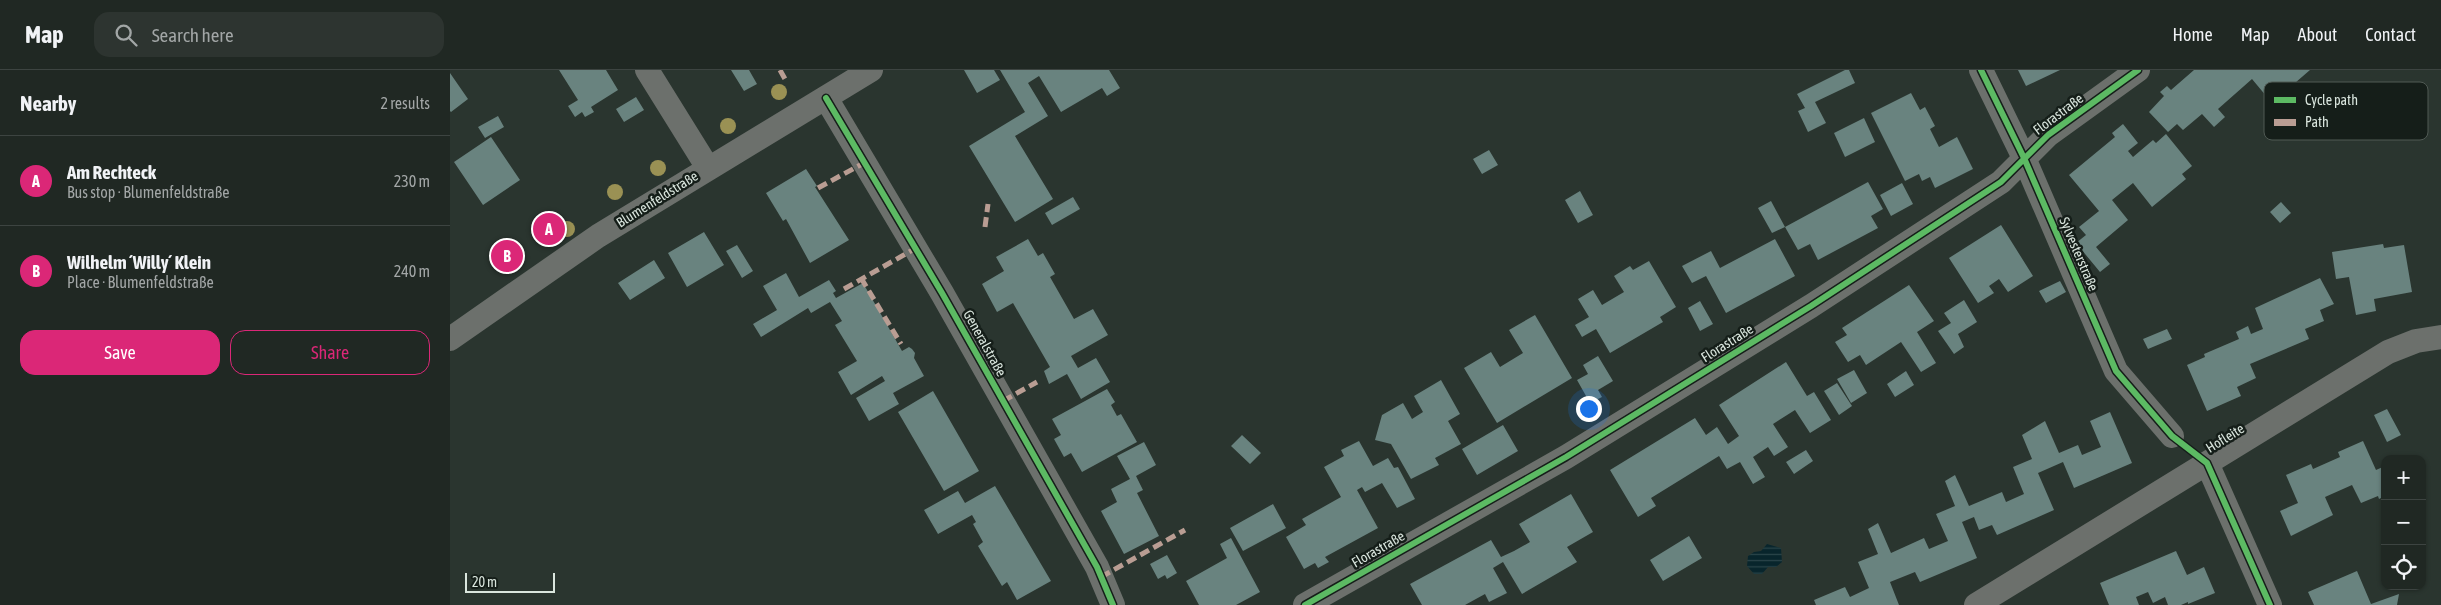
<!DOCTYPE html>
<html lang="en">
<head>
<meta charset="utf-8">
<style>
  body { margin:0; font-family:"Asap Condensed",sans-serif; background:#2d3430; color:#f1f3f6 }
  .controls { position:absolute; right:15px; bottom:15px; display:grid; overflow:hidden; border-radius:10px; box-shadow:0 1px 4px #0004 }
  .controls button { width:45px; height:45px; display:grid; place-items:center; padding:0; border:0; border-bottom:1px solid #3d4441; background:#202823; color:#f1f3f6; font:25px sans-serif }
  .scale { position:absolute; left:15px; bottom:12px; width:90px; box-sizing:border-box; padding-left:5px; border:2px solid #dae6de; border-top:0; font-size:14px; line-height:18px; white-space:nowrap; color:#dae6de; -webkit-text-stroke:4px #151e19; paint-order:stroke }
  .you { position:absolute; left:1138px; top:338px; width:18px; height:18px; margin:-12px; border:4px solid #fff; border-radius:50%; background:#1a73e8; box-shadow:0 0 0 8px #1a73e833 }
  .badge { display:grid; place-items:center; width:32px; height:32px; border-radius:50%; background:#db2777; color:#fff; font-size:16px; font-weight:700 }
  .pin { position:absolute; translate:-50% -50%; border:2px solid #fff; box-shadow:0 1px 5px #0006 }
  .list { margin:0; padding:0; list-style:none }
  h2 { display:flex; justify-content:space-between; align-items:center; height:65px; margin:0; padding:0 20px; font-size:21px }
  h2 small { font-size:16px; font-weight:400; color:#a2a6a6 }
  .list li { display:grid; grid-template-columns:32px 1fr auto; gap:15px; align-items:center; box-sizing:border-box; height:90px; padding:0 20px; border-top:1px solid #3d4441 }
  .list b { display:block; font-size:19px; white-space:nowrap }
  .list p { margin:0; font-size:16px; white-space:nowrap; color:#a2a6a6 }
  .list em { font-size:16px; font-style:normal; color:#a2a6a6 }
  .actions { display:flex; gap:10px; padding:15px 20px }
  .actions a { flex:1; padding:11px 0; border:1px solid #db2777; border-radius:15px; text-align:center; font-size:18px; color:#db2777 }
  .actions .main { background:#db2777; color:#fff }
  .icon { flex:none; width:28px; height:28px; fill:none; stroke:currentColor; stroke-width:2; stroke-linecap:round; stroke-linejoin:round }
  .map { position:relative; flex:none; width:1991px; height:535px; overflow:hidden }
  header { display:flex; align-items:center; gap:30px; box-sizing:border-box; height:70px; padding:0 25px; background:#202823; border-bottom:1px solid #3d4441 }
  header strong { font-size:24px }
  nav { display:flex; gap:28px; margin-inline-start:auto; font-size:18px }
  .search { width:350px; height:45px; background:#2d3430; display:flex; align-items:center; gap:12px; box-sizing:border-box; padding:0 18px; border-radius:15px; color:#a2a6a6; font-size:19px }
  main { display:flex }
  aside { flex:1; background:#202823 }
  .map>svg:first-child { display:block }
  .water { fill:url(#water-rules) }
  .building { fill:#69837f }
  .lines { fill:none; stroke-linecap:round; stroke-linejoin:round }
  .minor { stroke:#6c706c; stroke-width:24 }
  .quiet { stroke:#b99d93; stroke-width:5; stroke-dasharray:10 5; stroke-linecap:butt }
  .cycleway-casing { stroke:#151e19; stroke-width:9 }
  .cycleway { stroke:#5cba63; stroke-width:6 }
  .tree { fill:#9a9154 }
  .labels { text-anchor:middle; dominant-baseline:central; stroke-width:5; stroke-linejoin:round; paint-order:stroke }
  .street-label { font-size:14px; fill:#dae6de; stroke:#151e19 }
  .key { fill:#151e19; stroke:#505a54; stroke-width:1 }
  .key-label { font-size:14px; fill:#dae6de }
</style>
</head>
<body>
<header>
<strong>Map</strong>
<div class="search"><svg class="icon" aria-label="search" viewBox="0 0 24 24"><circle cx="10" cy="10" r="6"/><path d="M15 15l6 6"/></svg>Search here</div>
<nav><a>Home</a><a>Map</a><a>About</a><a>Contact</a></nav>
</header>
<main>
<aside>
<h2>Nearby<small>2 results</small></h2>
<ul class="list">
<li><span class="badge">A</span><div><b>Am Rechteck</b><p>Bus stop · Blumenfeldstraße</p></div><em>230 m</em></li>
<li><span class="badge">B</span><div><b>Wilhelm ´Willy´ Klein</b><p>Place · Blumenfeldstraße</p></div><em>240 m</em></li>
</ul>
<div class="actions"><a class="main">Save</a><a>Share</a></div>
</aside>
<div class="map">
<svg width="1991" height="535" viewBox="0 0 1991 535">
  <defs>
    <pattern id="water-rules" width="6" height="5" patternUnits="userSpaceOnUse" patternTransform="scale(1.25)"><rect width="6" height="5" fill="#08252c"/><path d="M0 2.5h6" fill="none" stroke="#2b454a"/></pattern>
  </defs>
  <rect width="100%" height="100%" fill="#2a352f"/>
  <!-- water -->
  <path class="water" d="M1317 474 1331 478 1332 492 1326 497H1318L1312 504H1304L1297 496 1298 486 1304 482 1311 481Z"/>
  <!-- building -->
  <path class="building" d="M109 0H156L168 20 141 37 144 42 135 47 132 42 125 47 118 36 128 30Z
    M281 0H299L307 14 294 21Z
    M514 0H544L550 10 527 23Z
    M550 0H659L670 18 657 26 652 18 611 42 589 6 578 13 598 46 565 66 603 129 565 152 519 76 575 42Z
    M1395 0H1399L1405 13 1365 32 1376 53 1358 62 1348 41 1355 38 1347 24Z
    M1568 0H1610L1576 16Z
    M1744 0H1860L1822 33 1802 9 1768 39 1775 47 1764 57 1752 44 1733 60 1727 54 1718 62 1699 42 1714 26 1710 22 1717 16 1721 20Z
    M0 3 18 29 1 42 0 41Z
    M1461 23 1470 40 1475 37 1485 56 1480 59 1489 77 1507 67 1523 99 1485 118 1480 107 1472 111 1469 104 1455 111 1421 43Z
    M186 27 194 40 174 52 166 39Z
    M48 46 54 57 35 68 28 57Z
    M1414 48 1425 72 1395 87 1384 63Z
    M1673 54 1688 73 1678 81 1683 87 1703 70 1706 73 1716 64 1742 96 1732 104 1736 109 1702 137 1683 113 1662 130 1678 150 1646 177 1660 194 1650 202 1626 173 1636 165 1629 157 1649 141 1619 105 1665 67 1662 63Z
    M41 67 70 110 33 135 4 92Z
    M1039 80 1048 95 1032 104 1023 89Z
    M356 99 367 116 365 117 399 170 360 193 336 149 333 151 316 123Z
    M1418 112 1433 139 1421 146 1428 158 1368 190 1360 174 1348 180 1335 157Z
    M1452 113 1463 134 1441 146 1430 125Z
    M1130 121 1143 145 1128 153 1115 130Z
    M623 127 630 139 602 155 595 143Z
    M1321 131 1335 157 1322 163 1308 138Z
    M1831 132 1841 143 1830 153 1820 142Z
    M1551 155 1583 206 1558 222 1549 209 1539 216 1544 223 1528 233 1499 188Z
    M254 162 274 195 237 217 218 183Z
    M578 169 588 186 593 183 605 204 600 207 624 249 643 239 658 265 621 286 628 298 646 288 660 312 631 329 617 304 599 314 594 301 600 297 563 233 547 242 532 214 554 201 546 187Z
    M1325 169 1345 206 1276 243 1256 206 1242 213 1232 196 1261 181 1270 198Z
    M1933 174 1934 178 1954 175 1962 222 1924 229 1926 241 1906 245 1899 207 1886 209 1882 182Z
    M287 175 303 201 292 208 276 181Z
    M204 190 215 208 180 230 168 213Z
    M1199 191 1226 237 1210 247 1213 252 1160 283 1146 259 1132 267 1125 255 1139 247 1128 229 1143 220 1152 235 1174 222 1164 206 1180 196 1183 200Z
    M336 203 349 227 379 210 386 221 383 223 386 228 413 213 452 281 459 277 462 279 465 283 464 288 474 306 443 323 449 334 419 351 406 328 435 311 432 306 401 325 388 302 407 291 385 255 392 251 380 232 361 243 358 238 311 267 303 254 327 240 313 216Z
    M1870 208 1884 234 1870 240 1874 251 1855 259 1859 269 1800 294 1806 308 1787 317 1791 326 1757 341 1737 295 1755 287 1754 284 1789 269 1786 262 1798 256 1801 264 1813 259 1805 238Z
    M1610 211 1616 222 1596 233 1589 221Z
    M1459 215 1484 251 1467 262 1486 293 1471 302 1451 272 1416 295 1410 285 1398 292 1385 272 1397 265 1392 258Z
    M1514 230 1527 252 1508 264 1514 277 1504 284 1488 261 1501 253 1494 243Z
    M1250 231 1263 254 1250 261 1238 238Z
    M1085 245 1122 308 1047 353 1014 298 1041 282 1050 297 1073 283 1059 260Z
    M1717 259 1722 269 1698 279 1693 269Z
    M1148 286 1163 311 1148 320 1152 327 1140 333 1127 310 1138 304 1133 295Z
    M1336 292 1357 326 1364 322 1381 350 1360 363 1345 340 1323 354 1338 377 1324 386 1318 377 1303 387 1315 407 1303 414 1290 392 1277 399 1269 386 1201 428 1206 436 1188 447 1160 400 1245 348 1256 365 1267 357 1278 374 1289 366 1269 335Z
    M1404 300 1417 323 1401 333 1387 309Z
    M1456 301 1464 315 1445 327 1437 314Z
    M991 310 1010 344 998 351 1011 374 985 388 989 395 961 409 941 374 925 370 932 345 953 333 962 349 973 342 964 326Z
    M1387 313 1402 336 1389 345 1374 321Z
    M657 319 665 332 661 335 667 346 671 344 687 372 632 402 621 383 614 387 604 369 611 365 602 349Z
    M483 321 529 401 494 421 448 342Z
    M1937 339 1951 365 1937 372 1924 345Z
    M1660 342 1682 393 1624 418 1613 392 1588 403 1604 440 1547 465 1542 455 1529 460 1524 447 1512 452 1527 488 1470 512 1465 502 1440 512 1449 535H1366L1364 530 1395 517 1400 527 1419 518 1408 492 1428 484 1418 459 1428 453 1441 483 1474 468 1479 479 1498 471 1486 444 1505 436 1495 411 1505 405 1519 436 1552 422 1556 432 1574 424 1563 397 1582 389 1572 365 1595 351 1609 383 1628 375 1632 385 1651 377 1640 351Z
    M1053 355 1068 381 1027 405 1012 379Z
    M792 365 811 383 800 394 781 376Z
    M909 371 923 396 938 388 944 398 948 397 965 429 947 438 932 413 915 422 912 417 907 420 928 458 875 487 879 492 868 498 865 493 854 499 836 467 856 455 852 449 891 427 874 397 894 386 891 380Z
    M1913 371 1926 400 1935 396V426L1929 429 1928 426 1911 433 1902 415 1875 427 1883 445 1841 466 1830 441 1848 433 1836 405 1861 394 1863 399 1890 387 1888 382Z
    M694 372 706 395 686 406 693 420 687 423 709 466 674 484 651 441 667 432 661 419 680 409 667 386Z
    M1356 380 1363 391 1344 404 1336 392Z
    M545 416 601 511 567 530 557 512 552 516 528 476 533 472 523 454 526 452 522 445 488 464 474 440 508 421 515 433Z
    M1121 424 1143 462 1117 477 1127 492 1072 524 1053 492 1043 498 1057 523 1039 532 1035 524 1015 535H972L960 514 1041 470 1051 487 1064 481 1080 472 1069 454Z
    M823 434 836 458 793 481 780 458Z
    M1239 466 1252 488 1213 511 1200 490Z
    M781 468 810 522 786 535H749L736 511 777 488 770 474Z
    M1726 481 1737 505 1754 497 1765 523 1738 534V532L1731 535H1718L1715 527 1703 533 1698 522 1686 527 1689 535H1659L1650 513Z
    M717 485 727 503 717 509 715 505 708 509 700 494Z
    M1907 501 1921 534 1949 524 1947 535H1864L1858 522Z"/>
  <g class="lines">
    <!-- minor -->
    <path class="minor" d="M197 0 258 98
      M1531 0 1574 88 1666 301 1722 366
      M376 28 492 223 647 497 663 535
      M0 269 148 166 421 0
      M1757 393 1820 535
      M855 535 1116 387 1361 236 1551 112 1598 65 1688 0
      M1526 535 1938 282 1966 271 1991 267"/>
    <!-- quiet -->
    <path class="quiet" d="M330 0 335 9
      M368 118 414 93
      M535 157 538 134
      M411 208 451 274
      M394 219 466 178
      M553 331 587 312
      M651 507 735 460"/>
    <!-- cycleway casing -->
    <g class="cycleway-casing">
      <path id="cycleway" d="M1531 0 1574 88 1666 301 1722 366 1757 393 1820 535
        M376 28 492 223 647 497 663 535
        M855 535 1116 387 1361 236 1551 112 1598 65 1688 0"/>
    </g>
    <!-- cycleway -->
    <use href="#cycleway" class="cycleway"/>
  </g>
  <!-- trees -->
  <g class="tree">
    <circle cx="329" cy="22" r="8"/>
    <circle cx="278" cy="56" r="8"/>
    <circle cx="208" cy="98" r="8"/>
    <circle cx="165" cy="122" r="8"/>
    <circle cx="117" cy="159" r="8"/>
  </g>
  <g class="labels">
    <!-- street labels -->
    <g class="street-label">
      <text transform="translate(1608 44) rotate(-37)">Florastraße</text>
      <text transform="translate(207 129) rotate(-32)">Blumenfeldstraße</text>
      <text transform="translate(1629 184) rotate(67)">Sylvesterstraße</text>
      <text transform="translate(535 273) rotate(61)">Generalstraße</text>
      <text transform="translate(1277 273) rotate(-32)">Florastraße</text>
      <text transform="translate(1775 368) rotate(-32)">Hofleite</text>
      <text transform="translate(928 479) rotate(-30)">Florastraße</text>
    </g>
  </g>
  <!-- legend -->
  <rect x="1814" y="12" width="164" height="58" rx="8" class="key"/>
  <rect x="1824" y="27" width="22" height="6" fill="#5cba63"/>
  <rect x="1824" y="49" width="22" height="7" fill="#b99d93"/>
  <g class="key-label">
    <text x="1855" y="35">Cycle path</text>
    <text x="1855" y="57">Path</text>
  </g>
</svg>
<div class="controls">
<button>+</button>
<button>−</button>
<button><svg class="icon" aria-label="locate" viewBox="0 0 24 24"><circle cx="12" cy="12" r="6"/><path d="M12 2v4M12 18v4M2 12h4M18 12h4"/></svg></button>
</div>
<div class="scale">20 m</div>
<div class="you"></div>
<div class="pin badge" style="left:99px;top:159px">A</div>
<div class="pin badge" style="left:57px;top:186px">B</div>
</div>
</main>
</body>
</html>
